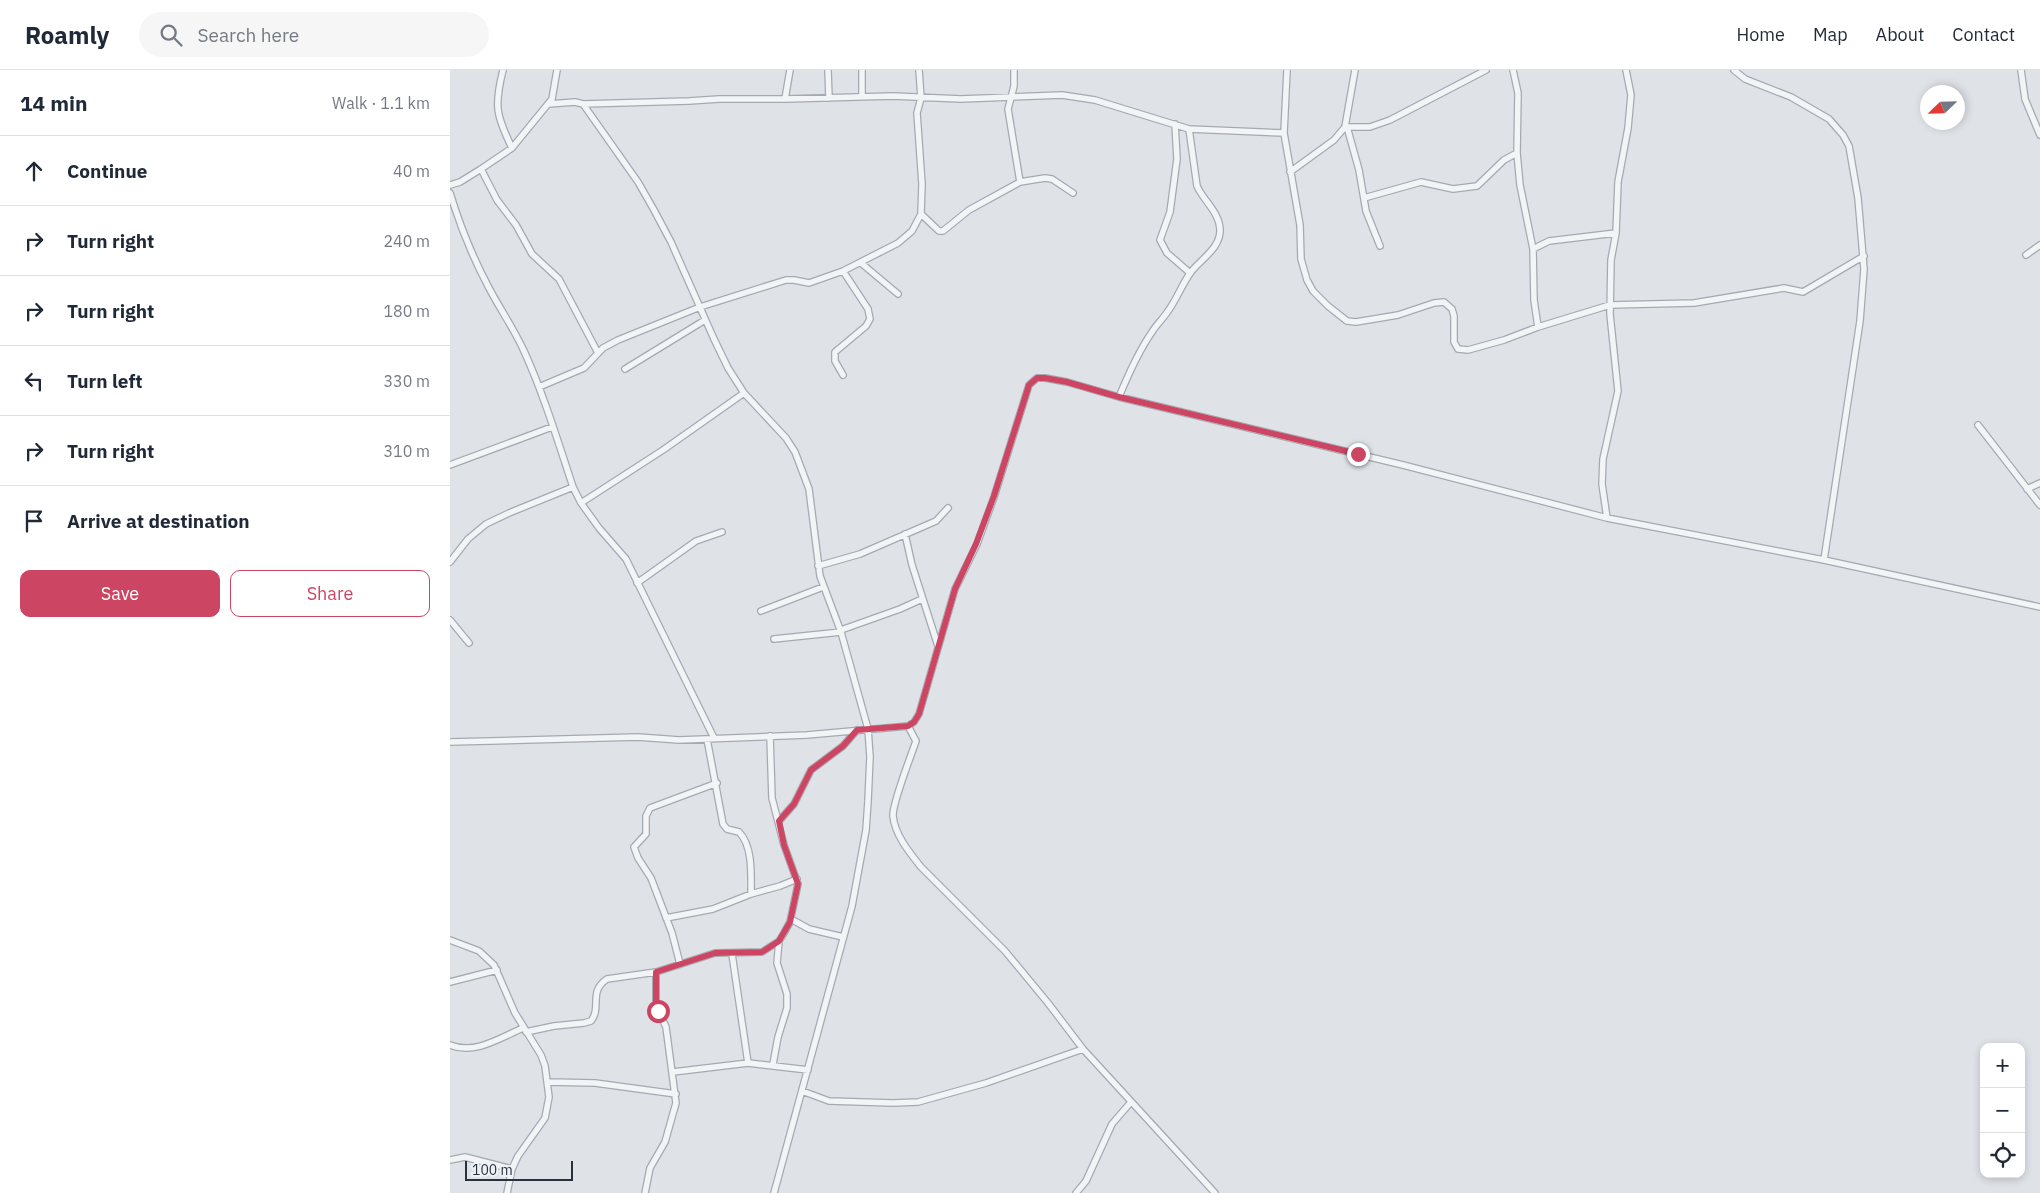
<!DOCTYPE html>
<html lang="en">
<head>
<meta charset="utf-8">
<style>
  body { margin:0; font-family:"IBM Plex Sans",sans-serif; background:#f6f6f7; color:#1f2937 }
  .controls { position:absolute; right:15px; bottom:15px; display:grid; overflow:hidden; border-radius:10px; box-shadow:0 2px 8px #0003 }
  .controls button { width:45px; height:45px; display:grid; place-items:center; padding:0; border:0; border-bottom:1px solid #e0e1e3; background:#fff; color:#1f2937; font:25px sans-serif }
  .compass { position:absolute; left:1470px; top:15px; width:45px; height:45px; border-radius:50%; background:#fff; box-shadow:0 2px 8px #0003; rotate:247deg }
  .scale { position:absolute; left:15px; bottom:12px; width:108px; box-sizing:border-box; padding-left:5px; border:2px solid #28323f; border-top:0; font-size:14px; line-height:18px; white-space:nowrap; color:#28323f; -webkit-text-stroke:4px #eef2f6; paint-order:stroke }
  .stop { position:absolute; width:15px; height:15px; margin:-11px; border:4px solid #cc4562; border-radius:50%; background:#fff }
  .stop.end { background:#cc4562; border-color:#fff; box-shadow:0 1px 5px #0008 }
  .list { margin:0; padding:0; list-style:none }
  h2 { display:flex; justify-content:space-between; align-items:center; height:65px; margin:0; padding:0 20px; font-size:21px }
  h2 small { font-size:16px; font-weight:400; color:#747a83 }
  .list li { display:grid; grid-template-columns:32px 1fr auto; gap:15px; align-items:center; box-sizing:border-box; height:70px; padding:0 20px; border-top:1px solid #e0e1e3 }
  .list b { display:block; font-size:19px; white-space:nowrap }
  .list em { font-size:16px; font-style:normal; color:#747a83 }
  .actions { display:flex; gap:10px; padding:15px 20px }
  .actions a { flex:1; padding:11px 0; border:1px solid #cc4562; border-radius:10px; text-align:center; font-size:18px; color:#cc4562 }
  .actions .main { background:#cc4562; color:#fff }
  .icon { flex:none; width:28px; height:28px; fill:none; stroke:currentColor; stroke-width:2; stroke-linecap:round; stroke-linejoin:round }
  .map { position:relative; flex:none; width:1590px; height:1123px; overflow:hidden }
  header { display:flex; align-items:center; gap:30px; box-sizing:border-box; height:70px; padding:0 25px; background:#fff; border-bottom:1px solid #e0e1e3 }
  header strong { font-size:24px }
  nav { display:flex; gap:28px; margin-inline-start:auto; font-size:18px }
  .search { width:350px; height:45px; background:#f6f6f7; display:flex; align-items:center; gap:12px; box-sizing:border-box; padding:0 18px; border-radius:28px; color:#747a83; font-size:19px }
  main { display:flex }
  aside { flex:1; background:#fff }
  .map>svg:first-child { display:block }
  .lines { fill:none; stroke-linecap:round; stroke-linejoin:round }
  .minor-casing { stroke:#a4aab2; stroke-width:8 }
  .minor { stroke:#f2f4f6; stroke-width:5.5 }
  .route { stroke:#cc4562; stroke-width:6 }
</style>
</head>
<body>
<header>
<strong>Roamly</strong>
<div class="search"><svg class="icon" aria-label="search" viewBox="0 0 24 24"><circle cx="10" cy="10" r="6"/><path d="M15 15l6 6"/></svg>Search here</div>
<nav><a>Home</a><a>Map</a><a>About</a><a>Contact</a></nav>
</header>
<main>
<aside>
<h2>14 min<small>Walk · 1.1 km</small></h2>
<ul class="list">
<li><svg class="icon" aria-label="ahead" viewBox="0 0 24 24"><path d="M12 20V5M6 11l6-6 6 6"/></svg><div><b>Continue</b></div><em>40 m</em></li>
<li><svg class="icon" aria-label="right" viewBox="0 0 24 24"><path d="M7 20v-9h11M14 6l5 5-5 5"/></svg><div><b>Turn right</b></div><em>240 m</em></li>
<li><svg class="icon" aria-label="right" viewBox="0 0 24 24"><path d="M7 20v-9h11M14 6l5 5-5 5"/></svg><div><b>Turn right</b></div><em>180 m</em></li>
<li><svg class="icon" aria-label="left" viewBox="0 0 24 24"><path d="M17 20v-9H6M10 6l-5 5 5 5"/></svg><div><b>Turn left</b></div><em>330 m</em></li>
<li><svg class="icon" aria-label="right" viewBox="0 0 24 24"><path d="M7 20v-9h11M14 6l5 5-5 5"/></svg><div><b>Turn right</b></div><em>310 m</em></li>
<li><svg class="icon" aria-label="arrive" viewBox="0 0 24 24"><path d="M6 21V4h12l-3 4 3 4H6"/></svg><div><b>Arrive at destination</b></div></li>
</ul>
<div class="actions"><a class="main">Save</a><a>Share</a></div>
</aside>
<div class="map">
<svg width="1590" height="1123" viewBox="0 0 1590 1123">
  <rect width="100%" height="100%" fill="#dfe3e8"/>
  <g class="lines">
    <!-- minor casing -->
    <g class="minor-casing">
      <path id="minor" d="M53 0C44 36 46 45 62 78
        M378 0 379 28
        M564 0V16L558 39 570 112
        M837 0 834 63 850 155 851 189 857 210 863 221 878 236 897 251 906 252 948 245 984 233 994 232 1002 239 1004 246V272L1008 279 1018 280 1054 270 1088 257 1160 235 1244 233 1334 218 1353 222 1414 186
        M1063 0 1068 23 1067 83 1070 115 1083 179 1084 230 1088 257
        M1284 0 1295 9 1341 27 1379 49 1393 65 1399 76 1408 128 1414 199 1410 251 1374 490
        M1571 0 1575 29 1590 65
        M412 27V0
        M335 29 340 0
        M99 34 125 32 133 34 188 112 204 140 221 172 264 269 278 298 294 323 336 368 345 382 359 419 370 506 391 562 418 659 420 687 418 731 416 760 402 836 324 1123
        M133 34 239 31 269 29H335L443 26 511 29 612 25 645 30 739 59 834 63
        M725 54 727 89 720 142 710 170 717 183 740 203
        M895 57H920L940 50 1036 0
        M897 57 909 100 916 141 930 176
        M31 99 47 130 66 155 82 184 109 209 148 283
        M840 102 884 70 895 57 905 0
        M0 115 10 112 31 99 62 78 102 29 107 0
        M0 123C10 156 23 188 39 218 50 239 64 259 74 281 94 325 108 372 123 417L131 433 149 458 176 489 264 668
        M914 128 971 112 1003 119 1027 116 1054 90 1067 83
        M471 144 489 161H493L519 140 570 112 595 108 602 109 623 123
        M1083 179 1099 171 1166 163
        M1576 185 1590 175
        M411 193 448 224
        M175 299 255 250
        M393 305 385 291V282L416 256 420 249 418 239 393 201
        M89 317 134 298 153 278 168 270 250 237 336 210H344L359 213 393 201 448 173 462 161 471 144 472 114 467 43 471 28 469 0
        M669 327C678 305 688 282 702 262 706 255 713 249 718 241 727 229 732 214 741 202 751 189 771 178 770 159 769 142 753 130 747 116L739 59
        M1528 355 1590 435
        M0 395 102 357
        M1577 419 1590 413
        M131 433 213 380 294 323
        M1157 448 1152 414 1153 389 1168 321 1160 244 1161 190 1166 163 1168 112 1178 58 1181 25 1176 0
        M455 464 462 495 488 576
        M0 492 18 469 36 454 59 443 123 417
        M368 496 410 484 486 451 498 438
        M187 513 246 471 272 462
        M311 541 373 517
        M0 550 19 573
        M391 560 450 539 472 529
        M324 569 391 562
        M458 656 466 671C461 686 442 734 443 746 445 765 459 782 471 797L555 881 598 933 633 979 765 1123
        M257 669 273 754 277 759 289 762C303 776 301 805 301 824
        M0 672 188 667 229 670 357 665 458 656 464 652 469 644 505 519 527 474 544 427 579 315 587 308H595L617 312 669 327 953 395 1157 448 1374 490 1590 537
        M329 751 344 734 361 700 393 676 407 660
        M216 848 263 839 301 824 330 816 347 809
        M341 849 359 859 393 867
        M0 870 29 881 44 895 65 943 91 985 95 996 99 1027 95 1048 68 1086 62 1099 57 1123
        M282 884 298 993
        M230 894 222 863 201 808 188 788 184 777 196 764V746L200 738 267 713
        M0 912 47 900
        M76 962 104 956 134 953 141 951C152 937 138 922 157 909L206 902 265 883 312 882 329 871 334 863 340 852 348 814 334 775 322 728 320 666
        M0 975C25 985 50 968 73 958
        M323 994 328 967 337 938V924L327 893 329 871
        M223 1002 298 993 358 1000
        M98 1012 145 1013 226 1024
        M352 1021 379 1031 443 1033 468 1032 536 1013 633 979
        M0 1090 15 1087 62 1099
        M195 1123 200 1098 215 1072 226 1033 216 957 206 936V902
        M626 1123 636 1111 662 1054 681 1032"/>
    </g>
    <!-- minor -->
    <use href="#minor" class="minor"/>
  </g>
  <g class="lines">
    <!-- route -->
    <path class="route" d="M208 941 206 936V902L265 883 312 882 329 871 340 852 348 814 334 775 329 751 344 734 361 700 393 676 407 660 458 656 464 652 469 644 505 519 526 474 544 426 579 315 587 308H595L617 312 669 327 908 384"/>
  </g>
</svg>
<div class="controls">
<button>+</button>
<button>−</button>
<button><svg class="icon" aria-label="locate" viewBox="0 0 24 24"><circle cx="12" cy="12" r="6"/><path d="M12 2v4M12 18v4M2 12h4M18 12h4"/></svg></button>
</div>
<svg class="compass" viewBox="-18 -18 36 36"><path d="M0-13l5 13h-10z" fill="#e53935"/><path d="M0 13l5-13h-10z" fill="#747a83"/></svg>
<div class="scale">100 m</div>
<div class="stop" style="left:208px;top:941px"></div>
<div class="stop end" style="left:908px;top:384px"></div>
</div>
</main>
</body>
</html>
